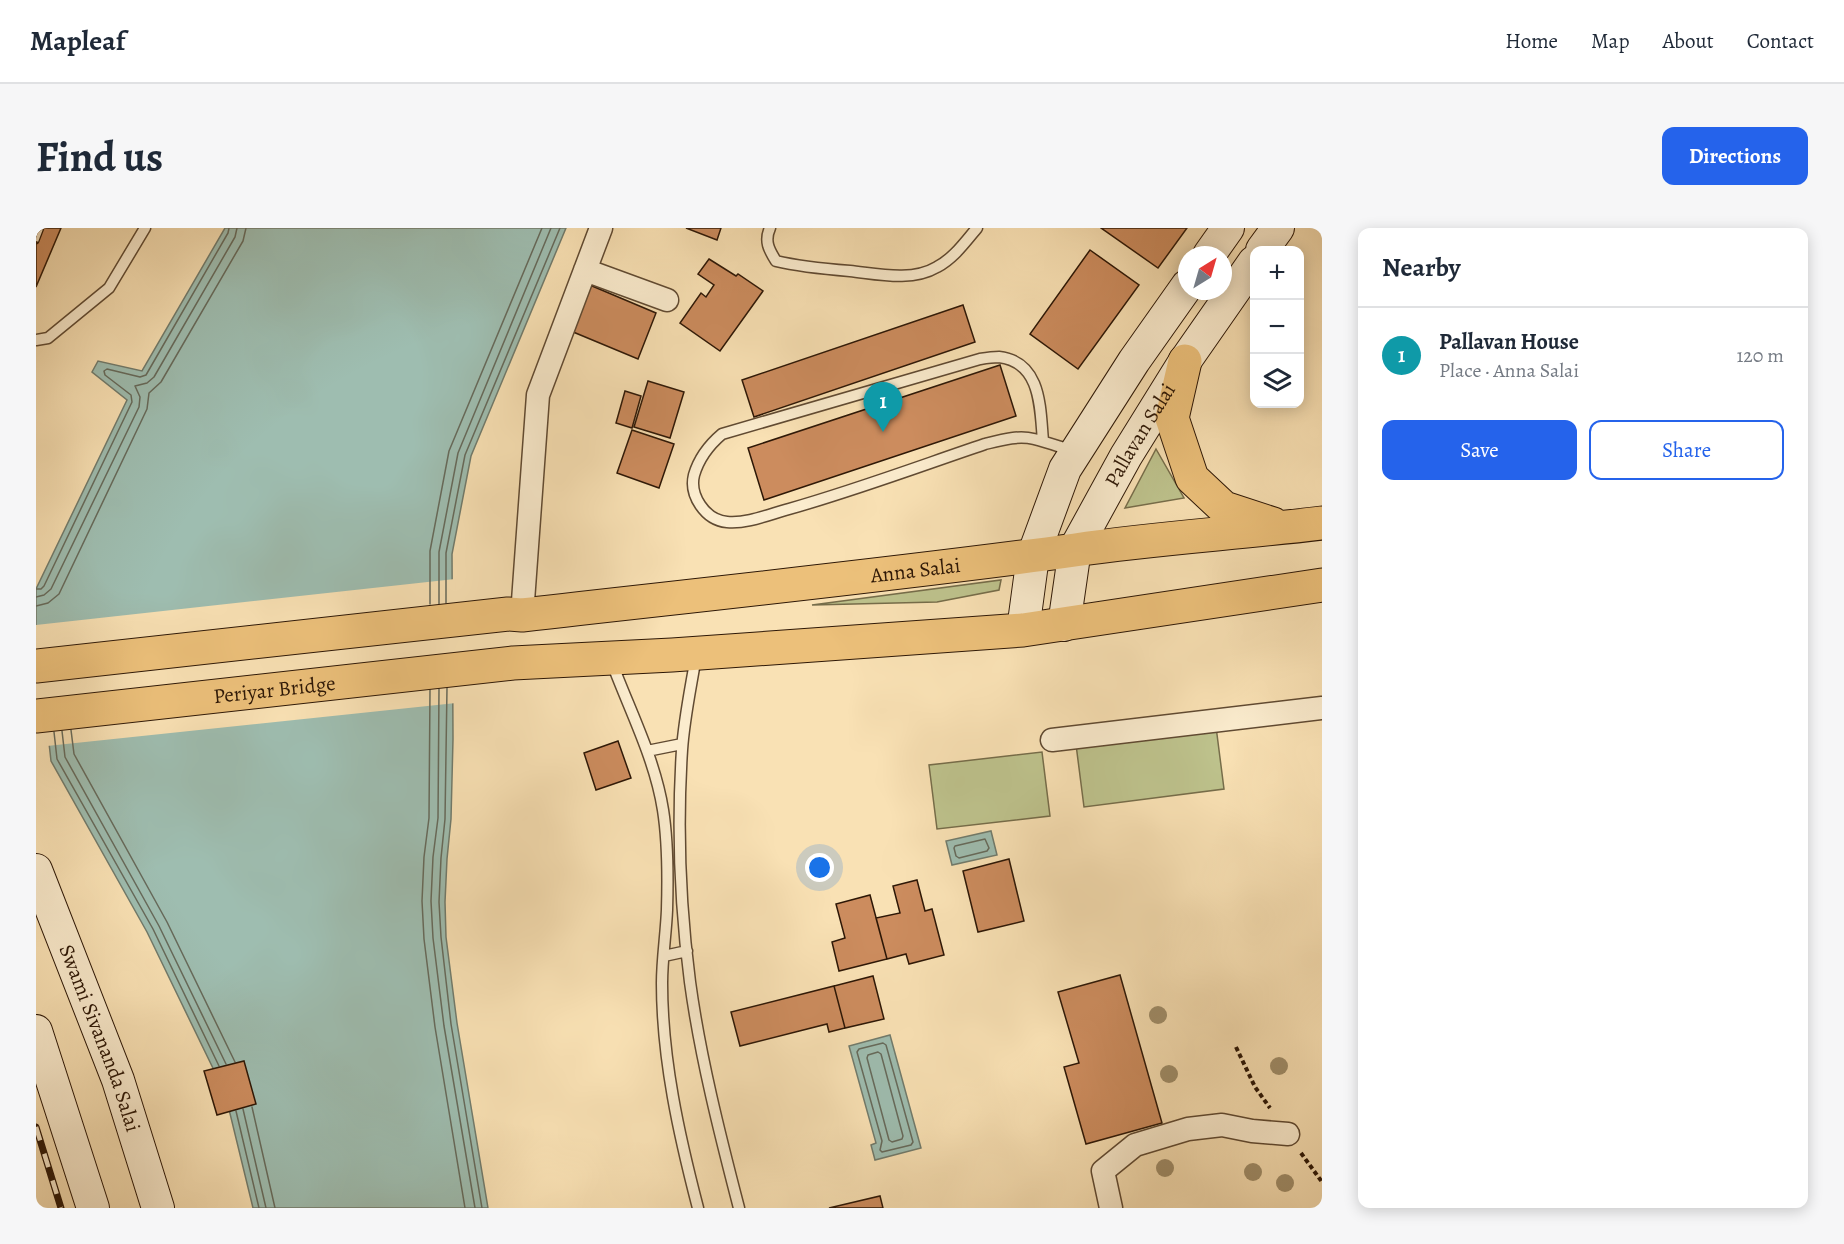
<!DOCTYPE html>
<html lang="en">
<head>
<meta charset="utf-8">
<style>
  body { margin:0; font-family:Alegreya,serif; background:#f6f6f7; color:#1f2937 }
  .controls { position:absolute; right:18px; top:18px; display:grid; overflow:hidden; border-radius:12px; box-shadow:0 3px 15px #0003 }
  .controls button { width:54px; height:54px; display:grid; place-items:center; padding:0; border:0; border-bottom:2px solid #e0e1e3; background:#fff; color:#1f2937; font:30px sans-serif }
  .compass { position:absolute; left:1142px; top:18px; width:54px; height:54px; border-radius:50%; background:#fff; box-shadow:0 3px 15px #0003; rotate:37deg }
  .you { position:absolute; left:784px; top:640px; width:21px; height:21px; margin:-15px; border:4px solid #fff; border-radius:50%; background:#1a73e8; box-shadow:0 0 0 9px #1a73e833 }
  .badge { display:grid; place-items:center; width:39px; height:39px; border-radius:50%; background:#2563eb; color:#fff; font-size:20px; font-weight:700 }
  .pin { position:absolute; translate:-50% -50px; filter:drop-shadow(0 2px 3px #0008) }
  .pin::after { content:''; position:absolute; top:32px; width:21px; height:18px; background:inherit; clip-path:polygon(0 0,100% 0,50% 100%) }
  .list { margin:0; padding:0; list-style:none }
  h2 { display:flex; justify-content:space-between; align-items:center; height:78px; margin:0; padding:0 24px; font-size:26px }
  h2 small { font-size:20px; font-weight:400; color:#747a83 }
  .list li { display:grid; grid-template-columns:39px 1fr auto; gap:18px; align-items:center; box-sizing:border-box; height:96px; padding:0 24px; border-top:2px solid #e0e1e3 }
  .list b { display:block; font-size:22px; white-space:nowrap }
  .list p { margin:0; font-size:20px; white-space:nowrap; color:#747a83 }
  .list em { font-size:20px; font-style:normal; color:#747a83 }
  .actions { display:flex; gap:12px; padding:18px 24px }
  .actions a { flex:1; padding:14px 0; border:2px solid #2563eb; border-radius:12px; text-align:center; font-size:21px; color:#2563eb }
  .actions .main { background:#2563eb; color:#fff }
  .icon { flex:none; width:33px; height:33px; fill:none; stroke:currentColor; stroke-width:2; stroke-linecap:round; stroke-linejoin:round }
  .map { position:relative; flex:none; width:1286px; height:980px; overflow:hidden; border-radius:12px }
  header { display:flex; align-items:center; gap:36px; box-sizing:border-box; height:84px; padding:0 30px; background:#fff; border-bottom:2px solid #e0e1e3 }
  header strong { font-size:28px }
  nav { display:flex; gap:33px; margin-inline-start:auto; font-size:21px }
  .intro { display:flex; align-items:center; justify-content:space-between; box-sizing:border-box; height:144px; padding:0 36px }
  h1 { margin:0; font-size:42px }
  .button { padding:15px 27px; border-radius:12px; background:#2563eb; color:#fff; font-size:21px; font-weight:700 }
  main { display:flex; gap:36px; padding:0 36px }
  aside { flex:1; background:#fff; border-radius:12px; box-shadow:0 3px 15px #0003 }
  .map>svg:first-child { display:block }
  .green { fill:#bec38d; stroke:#766d4a; stroke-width:1.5 }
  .water { fill:#9ebdb0; stroke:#717b6c; stroke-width:1.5 }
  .pier { fill:#f9e1b4 }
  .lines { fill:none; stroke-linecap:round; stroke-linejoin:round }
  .shore { stroke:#666a5b; stroke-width:1.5 }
  .building { fill:#cc8c5e; stroke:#2d1706; stroke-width:1.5 }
  .lane-casing { stroke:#604a32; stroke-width:13 }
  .street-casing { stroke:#604a32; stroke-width:25 }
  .secondary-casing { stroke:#2d1706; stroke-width:34 }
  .primary-casing { stroke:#2d1706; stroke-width:35 }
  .path { stroke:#2d1706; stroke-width:4; stroke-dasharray:4.5 3; stroke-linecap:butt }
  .lane { stroke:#fbecce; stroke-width:10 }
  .street { stroke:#fbecce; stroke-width:22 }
  .secondary { stroke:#fbecce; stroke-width:32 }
  .primary { stroke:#ecc07a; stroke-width:33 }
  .rail-casing { stroke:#2d1706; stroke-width:7 }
  .rail { stroke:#fbecce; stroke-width:4.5; stroke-dasharray:14; stroke-linecap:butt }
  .tree { fill:#a08e6a }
  .labels { text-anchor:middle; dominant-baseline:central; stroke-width:4.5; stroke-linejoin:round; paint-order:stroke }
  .street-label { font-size:21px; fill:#2d1706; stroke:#fbecce }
</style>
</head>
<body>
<header>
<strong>Mapleaf</strong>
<nav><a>Home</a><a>Map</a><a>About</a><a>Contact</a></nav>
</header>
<div class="intro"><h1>Find us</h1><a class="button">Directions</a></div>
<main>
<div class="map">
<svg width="1286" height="980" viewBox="0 0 1286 980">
  <rect width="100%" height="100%" fill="#f9e1b4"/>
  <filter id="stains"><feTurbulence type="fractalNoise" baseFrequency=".00333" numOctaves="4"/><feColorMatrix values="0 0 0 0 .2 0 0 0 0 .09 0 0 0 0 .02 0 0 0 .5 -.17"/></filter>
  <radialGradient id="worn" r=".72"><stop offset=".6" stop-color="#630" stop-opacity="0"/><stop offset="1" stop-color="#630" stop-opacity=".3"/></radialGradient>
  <!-- green -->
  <path class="green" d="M1120 221 1148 270 1089 280Z
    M965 352 963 362 901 374 776 377Z
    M1178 483 1188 561 1048 579 1038 501Z
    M1006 524 1014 588 901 601 893 537Z"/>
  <!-- water -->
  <path class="water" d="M189 0H530L435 228 416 326 417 511 415 591 411 631 409 674 410 709 421 795 452 980H217L189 865 111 704 15 533 0 397V361L91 172 56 144 62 133 106 143Z
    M955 603 961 627 916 637 910 613Z
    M854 807 885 920 839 932 835 917 840 915 813 818Z"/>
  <!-- pier -->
  <path class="pier" d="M419 351 420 475 11 518 0 424V397Z"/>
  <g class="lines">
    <!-- shore -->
    <path class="shore" d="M0 361H5L8 358 96 174 95 167 69 147 68 143 71 141 104 149 110 147 192 5 193 0
      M0 369 8 367 15 361 103 179 104 169 99 158 111 155 118 149 199 9 201 0
      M410 375V325L429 227 524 0
      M394 376V323L413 223 506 0
      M403 376V324L422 225 515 0
      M0 378 12 375 23 366 111 181 113 165 125 154 207 13 210 0
      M411 460 409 591 405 630 403 674 405 709 415 796 446 980
      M403 461 402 590 397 629 395 673 397 710 408 798 439 980
      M394 462 393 590 388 629 386 673 388 711 399 799 429 980
      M35 502 38 526 131 694 199 834
      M26 503 29 529 123 698 190 836
      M18 504 21 531 117 701 183 838
      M949 611 953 620 951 623 923 630 920 628 918 620 919 618Z
      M847 815 850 817 877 914 875 917 846 924 844 922 846 913 821 824 823 821Z
      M842 824 845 826 867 908 866 911 856 914 853 912 831 830 832 827Z
      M216 879 239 980
      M207 881 230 980
      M200 883 223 980"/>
  </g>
  <!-- building -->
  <path class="building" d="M0 0H25L0 59Z
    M650 0H685L681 12Z
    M1065 0H1151L1122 40Z
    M1054 22 1103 57 1042 141 994 106Z
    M673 31 700 48 702 46 727 63 684 123 644 95 665 65 670 69 678 57 662 46Z
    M549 55 620 85 602 131 530 101Z
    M927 77 939 114 718 189 706 152Z
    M964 137 980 188 728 272 712 220Z
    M612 153 648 164 634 210 598 199Z
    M589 163 605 168 596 200 580 195Z
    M596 202 638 216 623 260 581 245Z
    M582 513 595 550 560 562 548 525Z
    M973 631 988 693 942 704 927 643Z
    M881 652 889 683 896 681 908 727 873 736 870 726 851 731 840 690 864 685 857 658Z
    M834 667 851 731 803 743 796 714 809 710 800 676Z
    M1084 747 1126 895 1050 916 1028 839 1043 835 1022 764Z
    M837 748 848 791 809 800 798 758Z
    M798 758 809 800 793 804 791 796 704 818 695 784Z
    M208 833 220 876 181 887 168 843Z
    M844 968 847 980H793Z"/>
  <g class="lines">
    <!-- lane casing -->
    <g class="lane-casing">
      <path id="lane" d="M734 0C728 13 733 22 740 33 765 39 789 41 814 43 842 46 876 54 901 39 918 30 929 14 941 0
        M0 112 12 110 73 60 109 0
        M1007 213C1004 181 1006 134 963 129 957 129 950 130 944 131L686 206C673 217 663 230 658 247 653 267 669 292 691 294 711 296 734 286 753 281 820 262 884 238 949 216 965 212 982 207 998 211 1011 214 1024 219 1037 223
        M660 428C655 459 648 491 646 522 641 599 644 677 654 754 664 828 684 907 703 980
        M576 435C594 483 619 531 627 582 632 614 632 649 631 682 630 706 626 731 626 755 626 831 643 907 662 980
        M611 523 646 516
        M628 728 651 723"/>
    </g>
    <!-- street casing -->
    <g class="street-casing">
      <path id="street" d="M549 42 631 72
        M486 387 502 167 565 0
        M1016 512 1286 480
        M1075 980 1067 943 1099 917 1152 901 1186 897 1216 903 1252 906"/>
    </g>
    <!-- secondary casing -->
    <g class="secondary-casing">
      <g id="secondary">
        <path d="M1226 22 1242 0"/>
        <path d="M1173 27 1192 0"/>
        <path id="s1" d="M1028 397 1039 321 1090 228 1149 133 1218 34"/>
        <path d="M987 402 997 328 1029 241 1098 133 1151 58"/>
        <path id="s2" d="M0 642 82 852 122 980"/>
        <path d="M0 803 57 980"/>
      </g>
    </g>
    <!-- primary casing -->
    <g class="primary-casing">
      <g id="primary">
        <path d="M1149 133 1136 190 1156 250 1188 280 1237 296"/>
        <path id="s3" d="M0 438 472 386 486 387C670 366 855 347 1039 322 1121 310 1204 305 1286 295"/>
        <path id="s4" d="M0 488 477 435 636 427 987 402 1286 357"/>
      </g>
    </g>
    <!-- path -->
    <path class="path" d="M1200 819 1219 859 1234 880
      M1265 925 1286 954"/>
    <!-- lane -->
    <use href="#lane" class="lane"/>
    <!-- street -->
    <use href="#street" class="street"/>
    <!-- secondary -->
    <use href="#secondary" class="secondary"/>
    <!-- primary -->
    <use href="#primary" class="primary"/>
    <!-- rail casing -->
    <g class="rail-casing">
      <path id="rail" d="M0 13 5 0
        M0 899 25 980
        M0 979V980"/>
    </g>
    <!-- rail -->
    <use href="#rail" class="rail"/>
  </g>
  <!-- trees -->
  <g class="tree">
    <circle cx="1122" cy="787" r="9"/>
    <circle cx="1243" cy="838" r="9"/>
    <circle cx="1133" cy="846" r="9"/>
    <circle cx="1129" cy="940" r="9"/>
    <circle cx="1217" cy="944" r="9"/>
    <circle cx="1249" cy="955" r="9"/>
  </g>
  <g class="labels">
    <!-- street labels -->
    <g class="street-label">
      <text stroke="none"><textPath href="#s1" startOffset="208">Pallavan Salai</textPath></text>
      <text stroke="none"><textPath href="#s3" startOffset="885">Anna Salai</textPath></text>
      <text stroke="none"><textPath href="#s4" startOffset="240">Periyar Bridge</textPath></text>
      <text stroke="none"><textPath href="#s2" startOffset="180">Swami Sivananda Salai</textPath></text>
    </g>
  </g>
  <rect width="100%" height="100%" filter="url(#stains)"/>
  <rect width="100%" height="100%" fill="url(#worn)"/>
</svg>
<div class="controls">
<button>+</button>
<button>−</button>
<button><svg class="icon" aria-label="layers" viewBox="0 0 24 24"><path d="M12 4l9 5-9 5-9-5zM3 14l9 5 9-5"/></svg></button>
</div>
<svg class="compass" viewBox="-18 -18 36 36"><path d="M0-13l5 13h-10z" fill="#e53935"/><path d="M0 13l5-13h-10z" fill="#747a83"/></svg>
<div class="you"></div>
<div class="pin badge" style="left:847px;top:204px;background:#0f9aa8">1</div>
</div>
<aside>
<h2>Nearby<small></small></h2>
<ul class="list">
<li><span class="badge" style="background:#0f9aa8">1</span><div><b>Pallavan House</b><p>Place · Anna Salai</p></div><em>120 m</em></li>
</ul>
<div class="actions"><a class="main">Save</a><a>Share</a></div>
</aside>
</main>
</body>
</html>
